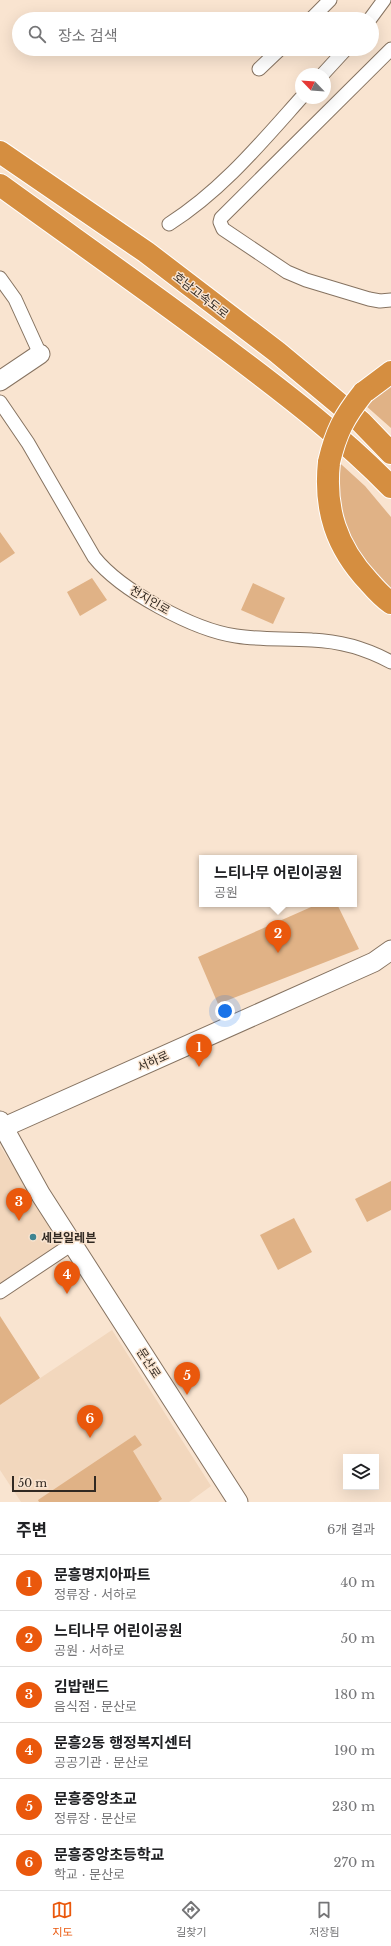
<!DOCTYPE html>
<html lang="ko">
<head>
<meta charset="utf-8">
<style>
  body { margin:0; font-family:"Libre Baskerville","Noto Sans KR",serif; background:#f2f2f2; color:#202124 }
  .controls { position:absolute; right:12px; bottom:12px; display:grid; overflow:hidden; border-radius:0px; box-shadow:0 4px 16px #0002 }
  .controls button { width:36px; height:36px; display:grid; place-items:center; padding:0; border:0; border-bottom:1px solid #e0e0e0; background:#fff; color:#202124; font:20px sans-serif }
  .compass { position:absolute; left:295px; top:68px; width:36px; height:36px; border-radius:50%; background:#fff; box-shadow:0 4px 16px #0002; rotate:295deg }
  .scale { position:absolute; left:12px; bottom:10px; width:84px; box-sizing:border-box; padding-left:4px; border:2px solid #312922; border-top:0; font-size:11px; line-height:14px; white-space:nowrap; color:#312922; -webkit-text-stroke:3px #f9e4d0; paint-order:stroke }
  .you { position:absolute; left:225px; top:1011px; width:14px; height:14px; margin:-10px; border:3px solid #fff; border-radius:50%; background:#1a73e8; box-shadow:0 0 0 6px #1a73e833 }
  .badge { display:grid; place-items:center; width:26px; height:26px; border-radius:50%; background:#ea580c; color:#fff; font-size:13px; font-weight:700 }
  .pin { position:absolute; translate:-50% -33px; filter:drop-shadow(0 1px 2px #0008) }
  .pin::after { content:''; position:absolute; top:21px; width:14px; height:12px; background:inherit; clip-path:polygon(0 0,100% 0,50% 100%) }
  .popup { position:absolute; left:199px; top:855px; width:158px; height:52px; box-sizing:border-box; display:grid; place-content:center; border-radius:0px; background:#fff; filter:drop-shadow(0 1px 3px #0005); font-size:13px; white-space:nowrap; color:#757577 }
  .popup b { font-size:15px; color:#202124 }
  .popup::after { content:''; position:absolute; left:50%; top:100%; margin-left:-8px; border:8px solid transparent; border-top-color:#fff }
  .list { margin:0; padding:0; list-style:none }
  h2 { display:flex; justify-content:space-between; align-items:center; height:52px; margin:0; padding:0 16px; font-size:17px }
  h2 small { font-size:13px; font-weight:400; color:#757577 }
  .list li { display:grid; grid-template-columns:26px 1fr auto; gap:12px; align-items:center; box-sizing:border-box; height:56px; padding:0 16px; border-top:1px solid #e0e0e0 }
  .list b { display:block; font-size:15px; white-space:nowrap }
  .list p { margin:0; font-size:13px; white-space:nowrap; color:#757577 }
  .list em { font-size:13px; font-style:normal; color:#757577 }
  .icon { flex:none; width:22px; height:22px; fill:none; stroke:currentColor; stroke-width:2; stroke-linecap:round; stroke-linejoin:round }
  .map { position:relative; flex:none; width:391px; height:1502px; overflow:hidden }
  .search { position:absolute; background:#fff; box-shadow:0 4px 16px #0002; left:12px; right:12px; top:12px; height:44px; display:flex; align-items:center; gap:10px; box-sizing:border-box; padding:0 14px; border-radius:22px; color:#757577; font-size:15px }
  .sheet { height:388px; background:#fff }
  nav { display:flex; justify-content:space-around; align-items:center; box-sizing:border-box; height:56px; border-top:1px solid #e0e0e0; background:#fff; font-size:11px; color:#757577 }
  nav a { display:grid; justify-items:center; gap:2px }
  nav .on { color:#ea580c }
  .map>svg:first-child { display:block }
  .built { fill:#f2d7bd }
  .green { fill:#e0b286 }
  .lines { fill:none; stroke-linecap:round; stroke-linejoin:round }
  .street-casing { stroke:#867361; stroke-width:15 }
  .secondary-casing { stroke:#867361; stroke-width:21 }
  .highway-casing { stroke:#fff; stroke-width:24 }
  .street { stroke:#fff; stroke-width:13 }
  .secondary { stroke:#fff; stroke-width:19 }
  .highway { stroke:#d58e40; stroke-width:22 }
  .highway-bridge-casing { stroke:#fff; stroke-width:24; stroke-linecap:butt }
  .highway-bridge { stroke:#d58e40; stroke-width:22 }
  .poi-dot { fill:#3f8491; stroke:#f9e4d0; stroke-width:1.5 }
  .labels { text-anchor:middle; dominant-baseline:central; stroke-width:3; stroke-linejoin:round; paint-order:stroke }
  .street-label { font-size:12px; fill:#312922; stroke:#f9e4d0 }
  .poi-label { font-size:12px; font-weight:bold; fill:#312922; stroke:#f9e4d0; text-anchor:start }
</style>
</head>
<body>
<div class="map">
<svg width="391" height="1502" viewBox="0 0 391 1502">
  <rect width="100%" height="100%" fill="#f9e4d0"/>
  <!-- built -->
  <path class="built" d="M0 1146 63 1244 0 1286Z
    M112 1330 211 1486 189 1502H21L0 1470V1405Z"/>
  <!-- green -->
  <path class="green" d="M391 378V428L365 405Z
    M331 455 365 486 391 517V603L346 553Z
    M0 532 15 553 0 563Z
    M92 578 107 600 80 616 67 592Z
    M253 583 285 598 273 624 241 610Z
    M318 904H337L359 949 218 1004 198 957Z
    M391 1181V1210L367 1222 355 1199Z
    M294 1218 312 1252 278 1270 260 1235Z
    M0 1316 40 1378 0 1405Z
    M135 1435 142 1445 133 1451 162 1499 158 1502H39L38 1500Z"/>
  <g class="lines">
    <!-- street casing -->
    <g class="street-casing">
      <path id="street" d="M311 19 330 0
        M370 19 384 0
        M391 49 221 218 220 222 223 229 287 272 306 280 369 299 380 301 391 300
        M259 69 280 49
        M323 74 346 49
        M169 224C221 191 260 144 301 98
        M0 278 15 299 40 354
        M0 402 28 443 94 557C121 591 194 630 236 636 261 640 287 638 312 640 339 641 367 649 391 662
        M0 1292 72 1244"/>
    </g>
    <!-- secondary casing -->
    <g class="secondary-casing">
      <path id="secondary" d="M0 381 40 354
        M0 1121 41 1195 238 1502
        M0 1129 374 962 391 950"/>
    </g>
    <!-- highway casing -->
    <g class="highway-casing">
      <path id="highway" d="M0 152 146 252 277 352 361 422 391 453
        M0 185C80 243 160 299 238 358 291 398 344 439 391 487
        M363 393 391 372
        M329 462C324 509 336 547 369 582 376 590 382 597 391 603"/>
    </g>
    <!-- street -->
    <use href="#street" class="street"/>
    <!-- secondary -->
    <use href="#secondary" class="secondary"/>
    <!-- highway -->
    <use href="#highway" class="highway"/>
    <!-- highway-bridge casing -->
    <g class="highway-bridge-casing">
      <path id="highway-bridge" d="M329 462C336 432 344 417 363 393"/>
    </g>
    <!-- highway-bridge -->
    <use href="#highway-bridge" class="highway-bridge"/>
  </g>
  <!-- markers -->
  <circle class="poi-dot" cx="33" cy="1237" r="4"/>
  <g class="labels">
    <!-- street labels -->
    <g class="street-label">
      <text transform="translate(201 295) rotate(38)">호남고속도로</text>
      <text transform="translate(150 600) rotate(30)">천지인로</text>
      <text transform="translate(153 1061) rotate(-24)">서하로</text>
      <text transform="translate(149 1363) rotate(57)">문산로</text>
    </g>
    <!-- poi labels -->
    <g class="poi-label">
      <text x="41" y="1237">세븐일레븐</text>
    </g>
  </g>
</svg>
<div class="controls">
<button><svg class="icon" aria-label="layers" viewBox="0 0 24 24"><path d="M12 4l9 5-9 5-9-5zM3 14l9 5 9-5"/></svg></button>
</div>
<svg class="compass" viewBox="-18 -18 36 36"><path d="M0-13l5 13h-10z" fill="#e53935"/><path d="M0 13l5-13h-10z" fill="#757577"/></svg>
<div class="scale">50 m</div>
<div class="you"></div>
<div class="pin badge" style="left:199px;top:1067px">1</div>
<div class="pin badge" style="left:278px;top:953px">2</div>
<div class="popup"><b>느티나무 어린이공원</b>공원</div>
<div class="pin badge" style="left:19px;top:1221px">3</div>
<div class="pin badge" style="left:67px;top:1294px">4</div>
<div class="pin badge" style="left:187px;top:1395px">5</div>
<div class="pin badge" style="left:90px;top:1438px">6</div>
<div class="search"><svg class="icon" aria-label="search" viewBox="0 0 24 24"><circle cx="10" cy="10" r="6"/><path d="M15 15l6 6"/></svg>장소 검색</div>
</div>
<section class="sheet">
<h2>주변<small>6개 결과</small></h2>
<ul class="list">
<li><span class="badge">1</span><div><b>문흥명지아파트</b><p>정류장 · 서하로</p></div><em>40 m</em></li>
<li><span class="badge">2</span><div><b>느티나무 어린이공원</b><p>공원 · 서하로</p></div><em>50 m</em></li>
<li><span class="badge">3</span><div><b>김밥랜드</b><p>음식점 · 문산로</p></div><em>180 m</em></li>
<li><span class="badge">4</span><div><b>문흥2동 행정복지센터</b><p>공공기관 · 문산로</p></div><em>190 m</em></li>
<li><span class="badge">5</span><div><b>문흥중앙초교</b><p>정류장 · 문산로</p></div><em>230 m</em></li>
<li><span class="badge">6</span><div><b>문흥중앙초등학교</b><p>학교 · 문산로</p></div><em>270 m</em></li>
</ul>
</section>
<nav>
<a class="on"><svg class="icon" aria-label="map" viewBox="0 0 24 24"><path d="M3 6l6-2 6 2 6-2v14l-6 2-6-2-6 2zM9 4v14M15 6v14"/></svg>지도</a>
<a><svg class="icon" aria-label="directions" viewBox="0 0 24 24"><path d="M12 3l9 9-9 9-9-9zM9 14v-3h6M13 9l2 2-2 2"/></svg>길찾기</a>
<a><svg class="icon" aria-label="saved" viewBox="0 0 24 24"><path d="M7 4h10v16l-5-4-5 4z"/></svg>저장됨</a>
</nav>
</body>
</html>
